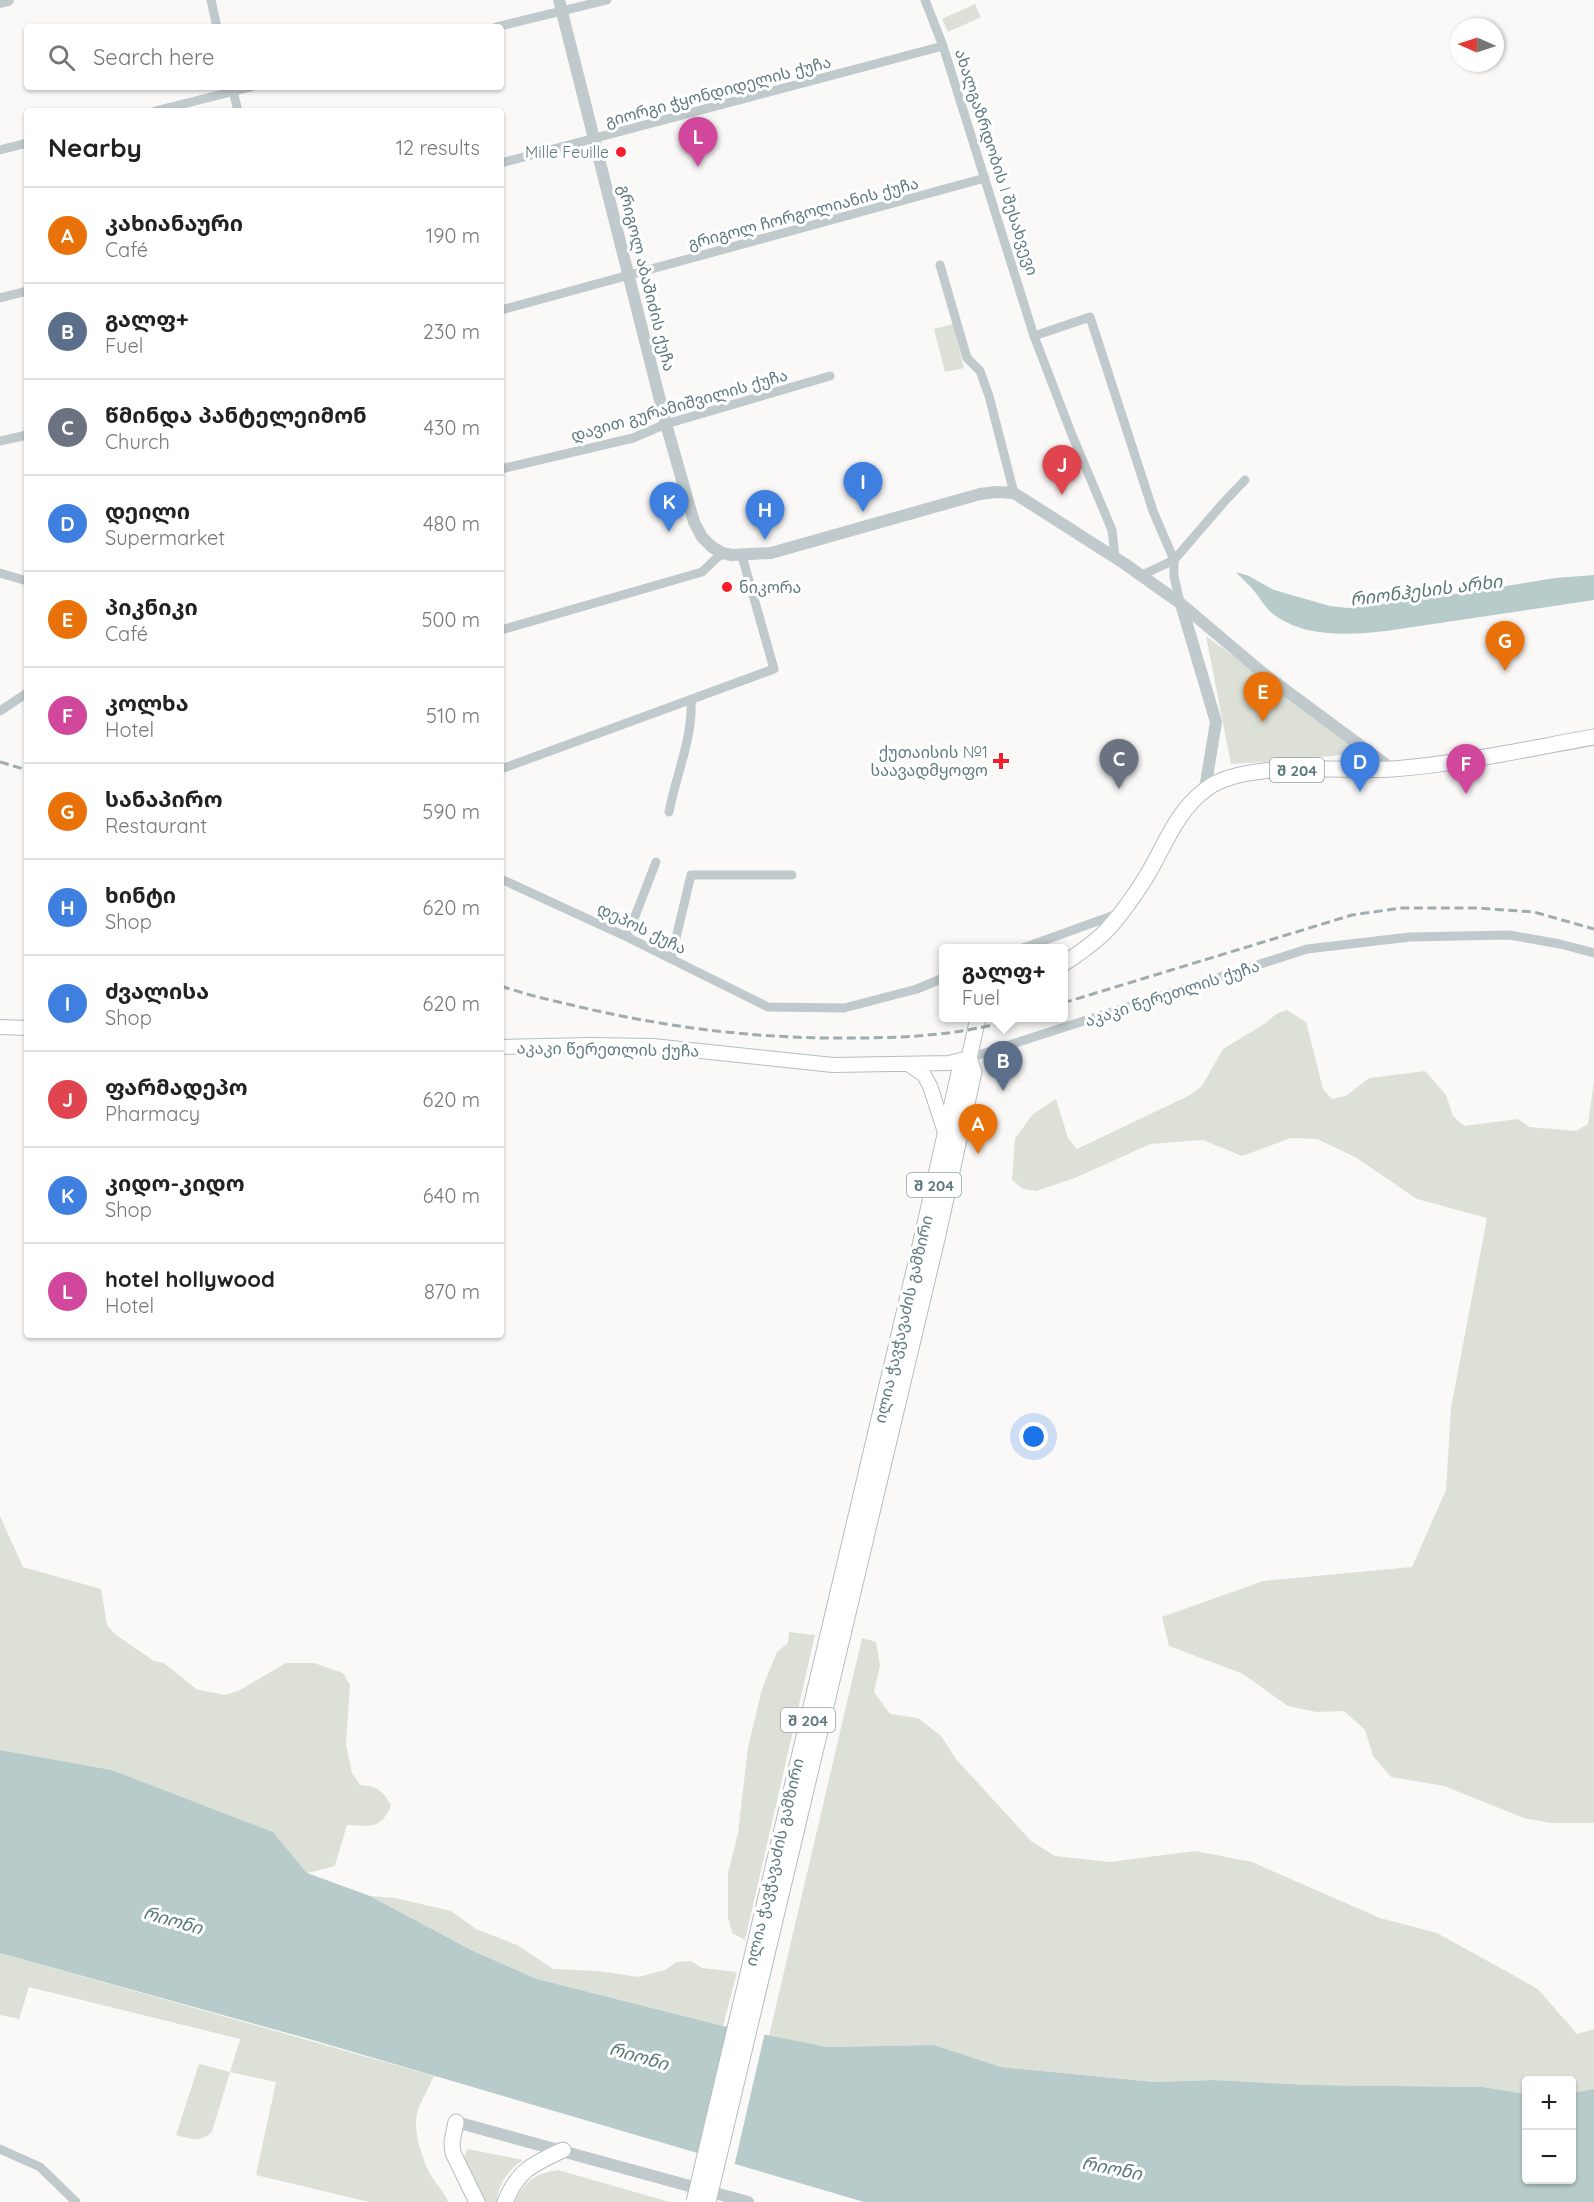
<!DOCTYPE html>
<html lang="en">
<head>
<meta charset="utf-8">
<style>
  body { margin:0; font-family:Quicksand,"Noto Sans Georgian",sans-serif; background:#f2f2f2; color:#222 }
  .controls { position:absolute; right:18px; bottom:18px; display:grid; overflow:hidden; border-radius:6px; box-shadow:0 2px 4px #0004 }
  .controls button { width:54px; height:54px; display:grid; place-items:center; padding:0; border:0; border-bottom:2px solid #e0e0e0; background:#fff; color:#222; font:30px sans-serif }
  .compass { position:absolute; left:1450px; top:18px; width:54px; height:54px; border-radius:50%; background:#fff; box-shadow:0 2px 4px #0004; rotate:273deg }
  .you { position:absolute; left:1034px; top:1437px; width:21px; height:21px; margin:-15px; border:4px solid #fff; border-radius:50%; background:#1a73e8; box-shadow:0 0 0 9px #1a73e833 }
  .badge { display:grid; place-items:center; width:39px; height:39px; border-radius:50%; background:#0b8043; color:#fff; font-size:20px; font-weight:700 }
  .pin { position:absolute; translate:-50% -50px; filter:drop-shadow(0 2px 3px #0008) }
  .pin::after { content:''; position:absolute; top:32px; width:21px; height:18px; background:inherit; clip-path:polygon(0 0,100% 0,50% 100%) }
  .popup { position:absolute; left:939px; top:944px; width:129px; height:78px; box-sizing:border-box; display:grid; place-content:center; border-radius:6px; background:#fff; filter:drop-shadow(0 2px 4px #0005); font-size:20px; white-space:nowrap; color:#767676 }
  .popup b { font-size:22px; color:#222 }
  .popup::after { content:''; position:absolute; left:50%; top:100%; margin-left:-12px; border:12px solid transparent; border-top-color:#fff }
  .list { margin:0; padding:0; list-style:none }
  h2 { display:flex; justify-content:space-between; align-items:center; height:78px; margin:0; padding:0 24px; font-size:26px }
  h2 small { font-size:20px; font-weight:400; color:#767676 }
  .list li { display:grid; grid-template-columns:39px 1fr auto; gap:18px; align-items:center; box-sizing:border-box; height:96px; padding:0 24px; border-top:2px solid #e0e0e0 }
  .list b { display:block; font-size:22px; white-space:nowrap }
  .list p { margin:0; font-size:20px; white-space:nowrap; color:#767676 }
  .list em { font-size:20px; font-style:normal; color:#767676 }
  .icon { flex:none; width:33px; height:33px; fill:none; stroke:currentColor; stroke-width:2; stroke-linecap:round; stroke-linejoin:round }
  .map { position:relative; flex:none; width:1594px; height:2202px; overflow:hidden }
  .search { position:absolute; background:#fff; box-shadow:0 2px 4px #0004; left:24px; top:24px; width:480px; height:66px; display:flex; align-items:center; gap:15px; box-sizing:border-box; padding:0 21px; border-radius:6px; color:#767676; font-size:22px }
  .panel { position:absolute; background:#fff; box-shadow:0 2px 4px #0004; left:24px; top:108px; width:480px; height:1230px; border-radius:6px }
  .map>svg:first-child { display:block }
  .green { fill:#dce0d6 }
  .water { fill:#b6cbca }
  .pier { fill:#faf9f8 }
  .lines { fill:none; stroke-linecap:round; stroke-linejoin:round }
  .secondary-casing { stroke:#b2bec0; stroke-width:16 }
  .primary-casing { stroke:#b4bdbf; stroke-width:17 }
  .minor { stroke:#c0c9cb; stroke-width:9 }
  .tertiary { stroke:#c0c9cb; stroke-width:12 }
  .secondary { stroke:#fff; stroke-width:14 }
  .primary { stroke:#fff; stroke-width:15 }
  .rail { stroke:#9fadb0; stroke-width:3; stroke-dasharray:9 4.5; stroke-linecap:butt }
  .primary-bridge-casing { stroke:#b4bdbf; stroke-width:17; stroke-linecap:butt }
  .primary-bridge { stroke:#fff; stroke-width:15 }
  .poi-dot { fill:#f61c2a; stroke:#fff; stroke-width:2 }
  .labels { text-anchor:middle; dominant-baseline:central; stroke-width:6; stroke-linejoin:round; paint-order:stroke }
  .shield { fill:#fff; stroke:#8ea2a6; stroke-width:1.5 }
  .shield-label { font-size:15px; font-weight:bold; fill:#5e7a80 }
  .street-label { font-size:16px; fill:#5e7a80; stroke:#fff }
  .poi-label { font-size:16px; fill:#5e7a80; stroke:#fff; text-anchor:end }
  .water-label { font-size:18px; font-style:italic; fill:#587876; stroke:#fff }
</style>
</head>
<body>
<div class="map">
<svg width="1594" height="2202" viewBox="0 0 1594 2202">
  <rect width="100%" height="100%" fill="#faf9f8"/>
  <!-- green -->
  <path class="green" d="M975 4 981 17 948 32 942 19Z
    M953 324 964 368 945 372 934 329Z
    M1206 636 1364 752 1297 760 1231 764Z
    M1287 1010 1306 1022 1323 1089 1332 1099 1346 1096 1369 1078 1425 1071 1446 1095 1453 1116 1464 1126 1518 1119 1529 1127 1576 1131 1588 1124 1594 1081V1823H1550L1524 1818 1444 1786 1391 1777 1373 1756 1365 1730 1344 1711 1316 1712 1288 1706 1243 1674 1169 1646 1162 1617 1263 1581 1412 1567 1446 1490 1451 1408 1487 1218 1417 1199 1355 1157 1317 1139 1291 1138 1242 1156 1203 1140 1150 1144 1075 1178 1036 1191 1023 1189 1012 1180 1015 1139 1032 1115 1056 1099 1068 1138 1077 1149 1190 1095 1202 1086 1223 1049 1266 1023 1276 1014Z
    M0 1516 23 1567 101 1589 107 1625 116 1635 154 1661 164 1663 196 1689 224 1695 238 1691 286 1663H314L343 1673 350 1685 346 1744 352 1773 360 1785C377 1786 383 1791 391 1805 381 1830 371 1826 347 1825L335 1866 307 1873 273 1832 112 1770 0 1750Z
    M789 1632 815 1635 745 1940 732 1933 728 1917V1873L738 1833 748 1747 762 1689 777 1652 788 1643Z
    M862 1638 876 1642 880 1665 874 1692 890 1714 918 1718 941 1736 956 1759 1031 1841 1055 1856 1110 1862 1195 1851 1252 1862 1380 1918 1437 1933 1538 1989 1577 2034 1594 2029V2089L1572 2093V2080H1526V2094L1483 2087 1310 2085 1214 2080 1155 2082 1001 2067 934 2045 827 2047 769 2036Z
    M370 1896 395 1898 451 1911 476 1929 517 1945 553 1969 598 1971 638 1977 665 1970 677 1962 691 1961 702 1968 737 1972 723 2026 537 1979 471 1950Z
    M0 1953 434 2076C430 2086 424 2095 420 2105 410 2126 421 2155 430 2174 436 2184 444 2191 448 2202H369L256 2175 276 2082 230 2072 212 2132C200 2143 190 2139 176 2135L199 2064 230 2072 240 2039 29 1987 19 2019 0 2015Z
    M468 2149 523 2160C508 2171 498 2183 497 2202H484C475 2187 456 2165 468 2149Z
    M558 2170 670 2202H514C526 2180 534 2174 558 2170Z"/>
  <!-- water -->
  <path class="water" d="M1236 572 1249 576 1274 590 1330 606 1348 608 1430 598 1555 578 1594 575V600L1386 631C1350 635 1304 638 1273 614 1267 609 1263 603 1258 596 1252 587 1243 580 1236 572Z
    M0 1750 112 1770 273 1832 307 1873 370 1896 471 1950 537 1979 723 2026 827 2047 934 2045 1001 2067 1155 2082 1214 2080 1310 2085 1483 2087 1526 2094V2180H1572V2093L1594 2089V2202H864L316 2041 0 1953Z"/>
  <!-- pier -->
  <path class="pier" d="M729 2024 765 2032 734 2167 698 2156Z"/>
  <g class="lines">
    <!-- secondary casing -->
    <g class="secondary-casing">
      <path id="secondary" d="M0 1027 27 1028
        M501 1047 590 1045 653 1046 833 1065 949 1063 969 1058
        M908 1064 924 1075 930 1086 945 1132"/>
    </g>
    <!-- primary casing -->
    <g class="primary-casing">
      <path id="primary" d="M1063 964C1077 955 1091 945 1103 934 1116 922 1140 888 1149 872 1166 843 1177 811 1205 790 1243 759 1342 772 1392 769 1460 764 1527 749 1594 737
        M969 1058 978 1018
        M922 1237 961 1064 969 1058
        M937 1239 974 1072 969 1058
        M456 2122 452 2142 453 2153 477 2202
        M505 2202C518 2170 533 2164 563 2150"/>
    </g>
    <!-- minor -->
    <path class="minor" d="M211 0 217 27
      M925 0 943 46 1034 336 1072 435 1112 530 1115 557
      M496 27 607 0
      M232 87 238 111
      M155 111 251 87
      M0 150 27 143
      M501 163 943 46
      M940 265 967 358 980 371 989 396 1014 493
      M0 298 27 291
      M501 310 985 178
      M1034 336 1090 317 1153 511 1174 560 1142 575
      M0 441 27 435
      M501 469 633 438 666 424 830 376
      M0 573 27 581
      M1180 603 1174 576V560L1224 502 1245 480
      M501 630 702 572 722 553
      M0 711 27 693
      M501 769 774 669 742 556
      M669 812C676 774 693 739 691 700
      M501 879 627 937 768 1007 844 1008 917 989 943 978
      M627 937 656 862
      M1023 948 1120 913
      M671 959 691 875H792
      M969 1058 1307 949 1410 937 1509 935 1560 944 1594 953
      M0 2149 40 2167 76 2202"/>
    <!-- tertiary -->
    <path class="tertiary" d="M559 0 666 424 694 522 702 537 712 547 722 553 732 555 771 553 980 494 996 492 1014 493 1125 564 1180 603 1264 674 1392 769
      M0 2 8 0
      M1181 604 1216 722 1205 789
      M456 2122 748 2202"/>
    <!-- secondary -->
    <use href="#secondary" class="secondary"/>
    <!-- primary -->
    <use href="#primary" class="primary"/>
    <!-- rail -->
    <path class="rail" d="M0 762 27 770
      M501 986C527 995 554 1001 580 1007 669 1028 760 1039 851 1038 907 1038 964 1035 1018 1018
      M1063 1003 1352 915 1401 908H1477L1534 912 1594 929"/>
    <!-- primary-bridge casing -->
    <g class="primary-bridge-casing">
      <path id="primary-bridge" d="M694 2202 922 1237
        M708 2202 937 1239"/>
    </g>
    <!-- primary-bridge -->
    <use href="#primary-bridge" class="primary-bridge"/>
  </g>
  <!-- markers -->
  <g class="poi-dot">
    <circle cx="621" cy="152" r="6"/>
    <circle cx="727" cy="587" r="6"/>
    <path d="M998 752h6v6h6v6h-6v6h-6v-6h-6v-6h6z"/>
  </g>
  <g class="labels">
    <!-- shield labels -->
    <g class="shield">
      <rect x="1270" y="758" width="54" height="24" rx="4.5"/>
      <rect x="907" y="1173" width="54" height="24" rx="4.5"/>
      <rect x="781" y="1708" width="54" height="24" rx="4.5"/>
    </g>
    <g class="shield-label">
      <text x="1297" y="770">შ 204</text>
      <text x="934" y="1185">შ 204</text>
      <text x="808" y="1720">შ 204</text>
    </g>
    <!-- street labels -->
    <g class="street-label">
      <text transform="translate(718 91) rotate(-15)">გიორგი ჭყონდიდელის ქუჩა</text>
      <text transform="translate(997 162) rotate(72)">ახალგაზრდობის I შესახვევი</text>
      <text transform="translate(803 213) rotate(-15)">გრიგოლ ჩორგოლიანის ქუჩა</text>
      <text transform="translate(647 278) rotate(76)">გრიგოლ აბაშიძის ქუჩა</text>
      <text transform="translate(679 405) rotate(-16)">დავით გურამიშვილის ქუჩა</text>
      <text transform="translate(642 928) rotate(26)">დეპოს ქუჩა</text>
      <text transform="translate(1172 993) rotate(-18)">აკაკი წერეთლის ქუჩა</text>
      <text transform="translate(608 1049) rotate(1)">აკაკი წერეთლის ქუჩა</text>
      <text transform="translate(903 1319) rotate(-77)">ილია ჭავჭავაძის გამზირი</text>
      <text transform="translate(774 1862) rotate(-77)">ილია ჭავჭავაძის გამზირი</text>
    </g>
    <!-- poi labels -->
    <g class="poi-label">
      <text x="609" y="152">Mille Feuille</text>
      <text x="739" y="587" text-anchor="start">ნიკორა</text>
      <text x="988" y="752">ქუთაისის №1<tspan x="988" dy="18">საავადმყოფო</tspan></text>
    </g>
    <!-- water labels -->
    <g class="water-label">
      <text transform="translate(1426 590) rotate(-7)">რიონჰესის არხი</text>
      <text transform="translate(173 1920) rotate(16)">რიონი</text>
      <text transform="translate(639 2056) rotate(16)">რიონი</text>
      <text transform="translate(1112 2168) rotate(11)">რიონი</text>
    </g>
  </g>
</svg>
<div class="controls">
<button>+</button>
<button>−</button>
</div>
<svg class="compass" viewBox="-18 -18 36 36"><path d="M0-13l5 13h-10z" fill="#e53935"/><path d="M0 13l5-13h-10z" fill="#767676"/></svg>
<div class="you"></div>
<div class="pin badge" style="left:978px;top:1154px;background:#e8710a">A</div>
<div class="pin badge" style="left:1003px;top:1091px;background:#5c6f8a">B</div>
<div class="popup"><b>გალფ+</b>Fuel</div>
<div class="pin badge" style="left:1119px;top:789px;background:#6b7280">C</div>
<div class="pin badge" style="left:1360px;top:792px;background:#3f7fe0">D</div>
<div class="pin badge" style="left:1263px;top:722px;background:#e8710a">E</div>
<div class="pin badge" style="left:1466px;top:794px;background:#d1479c">F</div>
<div class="pin badge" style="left:1505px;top:671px;background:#e8710a">G</div>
<div class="pin badge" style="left:765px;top:540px;background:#3f7fe0">H</div>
<div class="pin badge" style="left:863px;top:512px;background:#3f7fe0">I</div>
<div class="pin badge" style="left:1062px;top:495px;background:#e0444e">J</div>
<div class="pin badge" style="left:669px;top:532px;background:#3f7fe0">K</div>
<div class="pin badge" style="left:698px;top:167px;background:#d1479c">L</div>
<div class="search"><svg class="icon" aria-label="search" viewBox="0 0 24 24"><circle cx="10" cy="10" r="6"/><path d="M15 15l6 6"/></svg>Search here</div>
<section class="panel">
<h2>Nearby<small>12 results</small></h2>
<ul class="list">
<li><span class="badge" style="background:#e8710a">A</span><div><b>კახიანაური</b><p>Café</p></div><em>190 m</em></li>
<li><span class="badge" style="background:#5c6f8a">B</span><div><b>გალფ+</b><p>Fuel</p></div><em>230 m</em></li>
<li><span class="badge" style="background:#6b7280">C</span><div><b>წმინდა პანტელეიმონ</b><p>Church</p></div><em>430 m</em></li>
<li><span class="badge" style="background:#3f7fe0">D</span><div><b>დეილი</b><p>Supermarket</p></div><em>480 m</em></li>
<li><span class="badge" style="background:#e8710a">E</span><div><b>პიკნიკი</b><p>Café</p></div><em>500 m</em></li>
<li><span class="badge" style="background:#d1479c">F</span><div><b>კოლხა</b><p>Hotel</p></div><em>510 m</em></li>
<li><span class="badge" style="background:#e8710a">G</span><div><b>სანაპირო</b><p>Restaurant</p></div><em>590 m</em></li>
<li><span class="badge" style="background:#3f7fe0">H</span><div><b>ხინტი</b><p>Shop</p></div><em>620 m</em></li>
<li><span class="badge" style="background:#3f7fe0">I</span><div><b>ძვალისა</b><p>Shop</p></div><em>620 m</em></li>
<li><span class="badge" style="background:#e0444e">J</span><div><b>ფარმადეპო</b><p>Pharmacy</p></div><em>620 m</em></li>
<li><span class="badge" style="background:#3f7fe0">K</span><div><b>კიდო-კიდო</b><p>Shop</p></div><em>640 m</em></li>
<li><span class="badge" style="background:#d1479c">L</span><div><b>hotel hollywood</b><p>Hotel</p></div><em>870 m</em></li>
</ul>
</section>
</div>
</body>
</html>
